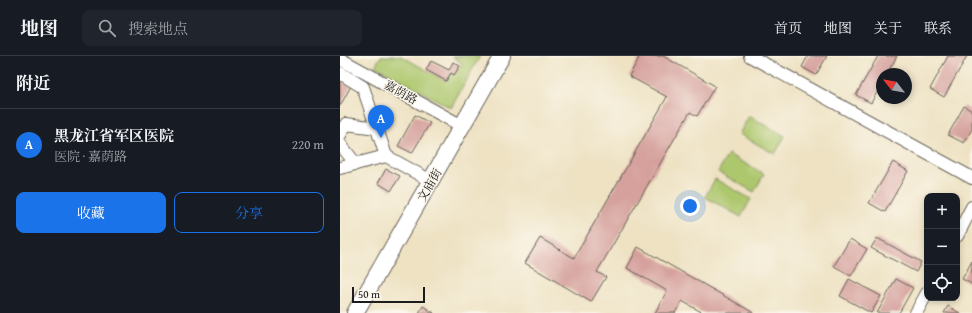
<!DOCTYPE html>
<html lang="zh">
<head>
<meta charset="utf-8">
<style>
  body { margin:0; font-family:"Gentium Book Plus","Noto Serif SC",serif; background:#20242c; color:#f1f3f6 }
  .controls { position:absolute; right:12px; bottom:12px; display:grid; overflow:hidden; border-radius:8px; box-shadow:0 2px 6px #0003 }
  .controls button { width:36px; height:36px; display:grid; place-items:center; padding:0; border:0; border-bottom:1px solid #363941; background:#171b24; color:#f1f3f6; font:20px sans-serif }
  .compass { position:absolute; left:536px; top:12px; width:36px; height:36px; border-radius:50%; background:#171b24; box-shadow:0 2px 6px #0003; rotate:301deg }
  .scale { position:absolute; left:12px; bottom:10px; width:73px; box-sizing:border-box; padding-left:4px; border:2px solid #1c1c1c; border-top:0; font-size:11px; line-height:14px; white-space:nowrap; color:#1c1c1c; -webkit-text-stroke:3px #fbf7ec; paint-order:stroke }
  .you { position:absolute; left:350px; top:150px; width:14px; height:14px; margin:-10px; border:3px solid #fff; border-radius:50%; background:#1a73e8; box-shadow:0 0 0 6px #1a73e833 }
  .badge { display:grid; place-items:center; width:26px; height:26px; border-radius:50%; background:#1a73e8; color:#fff; font-size:13px; font-weight:700 }
  .pin { position:absolute; translate:-50% -33px; filter:drop-shadow(0 1px 2px #0008) }
  .pin::after { content:''; position:absolute; top:21px; width:14px; height:12px; background:inherit; clip-path:polygon(0 0,100% 0,50% 100%) }
  .list { margin:0; padding:0; list-style:none }
  h2 { display:flex; justify-content:space-between; align-items:center; height:52px; margin:0; padding:0 16px; font-size:17px }
  h2 small { font-size:13px; font-weight:400; color:#9ea1a6 }
  .list li { display:grid; grid-template-columns:26px 1fr auto; gap:12px; align-items:center; box-sizing:border-box; height:72px; padding:0 16px; border-top:1px solid #363941 }
  .list b { display:block; font-size:15px; white-space:nowrap }
  .list p { margin:0; font-size:13px; white-space:nowrap; color:#9ea1a6 }
  .list em { font-size:13px; font-style:normal; color:#9ea1a6 }
  .actions { display:flex; gap:8px; padding:12px 16px }
  .actions a { flex:1; padding:9px 0; border:1px solid #1a73e8; border-radius:8px; text-align:center; font-size:14px; color:#1a73e8 }
  .actions .main { background:#1a73e8; color:#fff }
  .icon { flex:none; width:22px; height:22px; fill:none; stroke:currentColor; stroke-width:2; stroke-linecap:round; stroke-linejoin:round }
  .map { position:relative; flex:none; width:632px; height:257px; overflow:hidden }
  header { display:flex; align-items:center; gap:24px; box-sizing:border-box; height:56px; padding:0 20px; background:#171b24; border-bottom:1px solid #363941 }
  header strong { font-size:19px }
  nav { display:flex; gap:22px; margin-inline-start:auto; font-size:14px }
  .search { width:280px; height:36px; background:#20242c; display:flex; align-items:center; gap:10px; box-sizing:border-box; padding:0 14px; border-radius:8px; color:#9ea1a6; font-size:15px }
  main { display:flex }
  aside { flex:1; background:#171b24 }
  .map>svg:first-child { display:block }
  .green { fill:#adc76d; stroke:#647244 }
  .building { fill:#d6a19d }
  .lines { fill:none; stroke-linecap:round; stroke-linejoin:round }
  .minor-casing { stroke:#666156; stroke-width:14 }
  .major-casing { stroke:#666156; stroke-width:18 }
  .minor { stroke:#fff; stroke-width:12 }
  .major { stroke:#fff; stroke-width:16 }
  .labels { text-anchor:middle; dominant-baseline:central; stroke-width:3; stroke-linejoin:round; paint-order:stroke }
  .street-label { font-size:12px; fill:#1c1c1c; stroke:#fbf7ec }
</style>
</head>
<body>
<header>
<strong>地图</strong>
<div class="search"><svg class="icon" aria-label="search" viewBox="0 0 24 24"><circle cx="10" cy="10" r="6"/><path d="M15 15l6 6"/></svg>搜索地点</div>
<nav><a>首页</a><a>地图</a><a>关于</a><a>联系</a></nav>
</header>
<main>
<aside>
<h2>附近<small></small></h2>
<ul class="list">
<li><span class="badge">A</span><div><b>黑龙江省军区医院</b><p>医院 · 嘉荫路</p></div><em>220 m</em></li>
</ul>
<div class="actions"><a class="main">收藏</a><a>分享</a></div>
</aside>
<div class="map">
<svg width="632" height="257" viewBox="0 0 632 257">
  <rect width="100%" height="100%" fill="#fbf7ec"/>
  <filter id="ink" filterUnits="userSpaceOnUse"><feTurbulence type="fractalNoise" baseFrequency=".025" numOctaves="2"/><feDisplacementMap in="SourceGraphic" scale="8" xChannelSelector="R" yChannelSelector="G"/><feConvolveMatrix kernelMatrix="1 2 1 2 8 2 1 2 1" color-interpolation-filters="sRGB"/></filter>
  <filter id="wash" filterUnits="userSpaceOnUse"><feTurbulence type="fractalNoise" baseFrequency=".012" numOctaves="4" result="noise"/><feDisplacementMap in="SourceGraphic" scale="16" xChannelSelector="R" yChannelSelector="G"/><feGaussianBlur stdDeviation="0.9" result="paint"/><feColorMatrix in="noise" values="0 0 0 0 0 0 0 0 0 0 0 0 0 0 0 0 0 1.4 0 .05"/><feComposite in="paint" operator="in"/></filter>
  <g filter="url(#wash)">
    <rect width="100%" height="100%" fill="#eee2c3"/>
    <!-- green -->
    <path class="green" d="M41 0H61L106 25 111 17 114 19 122 7 113 1 114 0H140L111 52 35 10Z
      M409 60 445 80 435 98 399 78Z
      M388 98 424 118 414 136 378 116Z
      M375 123 411 143 401 161 365 141Z"/>
    <g id="blocks">
      <!-- building -->
      <path class="building" d="M300 0H323L375 30 357 60 350 56 257 216 266 221 251 246 185 207 200 182 234 202 327 41 289 20Z
        M468 0H487L476 19 462 11Z
        M538 0H557L547 18H542V27L531 47 516 39Z
        M608 0H627L604 41 590 33Z
        M91 5 109 14 113 6 120 10 114 19 111 17 106 25 86 14Z
        M0 24 11 30 0 50Z
        M624 50 632 55V73L624 87 608 79Z
        M75 59 90 67 72 97 58 90Z
        M553 106 568 115 545 156 529 147Z
        M46 113 60 120 51 135 38 127Z
        M537 182 581 206 576 216 531 192Z
        M510 183 527 193 511 220 494 210Z
        M298 191 414 257H363L342 245 335 257H315L327 235 287 212Z
        M632 205V228L622 223Z
        M509 223 541 240 531 257 500 240Z
        M556 223 573 232 559 257H537Z
        M83 250 94 257H79Z
        M608 250 620 257H604Z"/>
    </g>
  </g>
  <g filter="url(#ink)">
    <use href="#blocks" fill-opacity="0" stroke="#666156" stroke-width="1"/>
    <g class="lines">
      <!-- minor casing -->
      <g class="minor-casing">
        <path id="minor" d="M410 0 632 122
          M0 3 122 70
          M0 17 23 31 46 100 91 125
          M0 79 6 68 37 72
          M0 88 16 108
          M0 112 46 100
          M617 180 632 151
          M576 257 587 237"/>
      </g>
      <!-- major casing -->
      <g class="major-casing">
        <path id="major" d="M15 257 162 0"/>
      </g>
      <!-- minor -->
      <use href="#minor" class="minor"/>
      <!-- major -->
      <use href="#major" class="major"/>
    </g>
  </g>
  <g class="labels">
    <!-- street labels -->
    <g class="street-label">
      <text transform="translate(61 36) rotate(29)">嘉荫路</text>
      <text transform="translate(89 129) rotate(-60)">文庙街</text>
    </g>
  </g>
</svg>
<div class="controls">
<button>+</button>
<button>−</button>
<button><svg class="icon" aria-label="locate" viewBox="0 0 24 24"><circle cx="12" cy="12" r="6"/><path d="M12 2v4M12 18v4M2 12h4M18 12h4"/></svg></button>
</div>
<svg class="compass" viewBox="-18 -18 36 36"><path d="M0-13l5 13h-10z" fill="#e53935"/><path d="M0 13l5-13h-10z" fill="#9ea1a6"/></svg>
<div class="scale">50 m</div>
<div class="you"></div>
<div class="pin badge" style="left:41px;top:82px">A</div>
</div>
</main>
</body>
</html>
